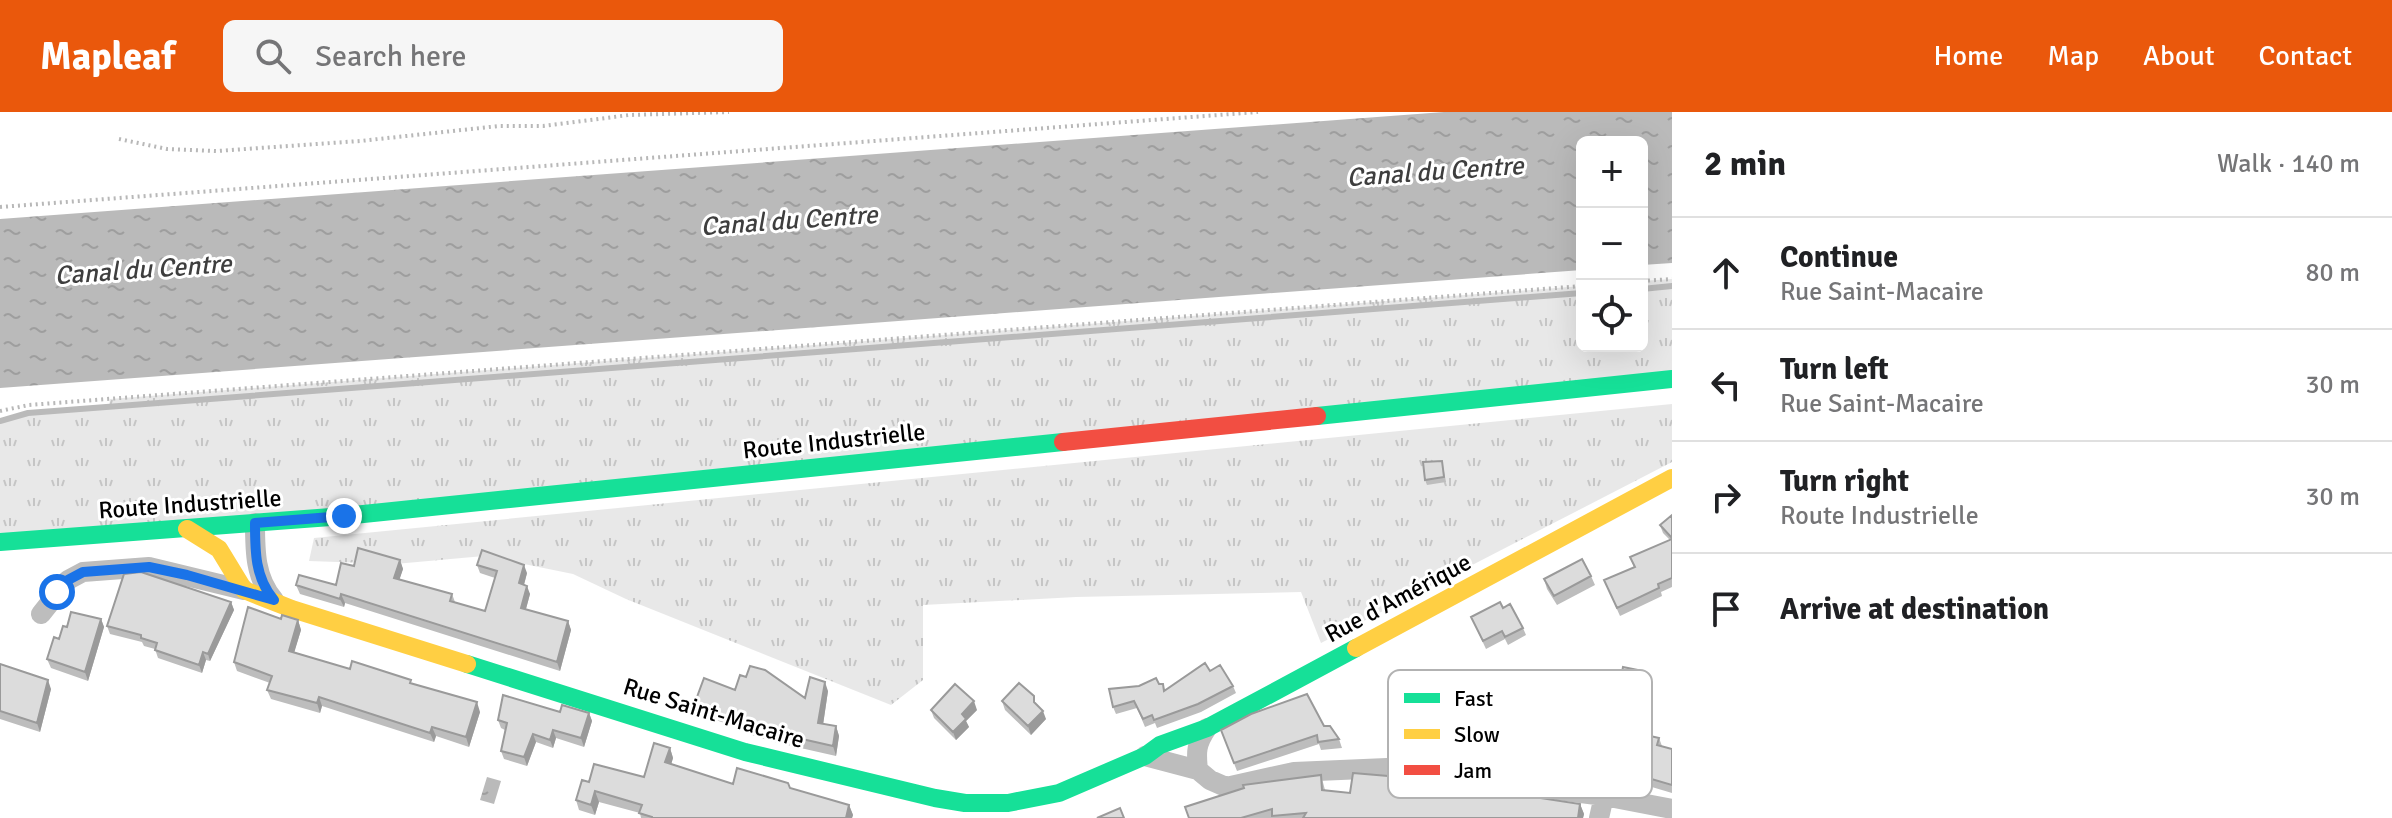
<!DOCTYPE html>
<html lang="en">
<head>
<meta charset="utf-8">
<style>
  body { margin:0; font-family:Signika,sans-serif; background:#f6f6f6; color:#202124 }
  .controls { position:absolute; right:24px; top:24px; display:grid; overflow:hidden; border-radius:12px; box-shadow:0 8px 32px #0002 }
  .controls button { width:72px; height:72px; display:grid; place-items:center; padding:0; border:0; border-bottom:2px solid #e0e0e0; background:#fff; color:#202124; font:40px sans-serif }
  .stop { position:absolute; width:24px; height:24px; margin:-18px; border:6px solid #1a73e8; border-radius:50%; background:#fff }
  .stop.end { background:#1a73e8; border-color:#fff; box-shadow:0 2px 8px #0008 }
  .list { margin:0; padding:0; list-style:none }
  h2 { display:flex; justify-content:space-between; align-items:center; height:104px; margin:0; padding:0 32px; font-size:34px }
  h2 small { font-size:26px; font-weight:400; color:#757577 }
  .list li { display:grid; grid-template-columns:52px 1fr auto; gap:24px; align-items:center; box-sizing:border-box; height:112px; padding:0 32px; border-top:2px solid #e0e0e0 }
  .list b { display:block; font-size:30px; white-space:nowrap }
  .list p { margin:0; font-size:26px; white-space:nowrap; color:#757577 }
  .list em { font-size:26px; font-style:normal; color:#757577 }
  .icon { flex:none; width:44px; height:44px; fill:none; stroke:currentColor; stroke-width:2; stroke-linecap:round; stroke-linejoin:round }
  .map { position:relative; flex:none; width:1672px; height:706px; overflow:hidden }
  header { display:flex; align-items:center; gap:48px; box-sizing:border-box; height:112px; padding:0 40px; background:#ea580c; color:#fff }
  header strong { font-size:38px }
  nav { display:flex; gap:44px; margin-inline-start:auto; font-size:28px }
  .search { width:560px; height:72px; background:#f6f6f6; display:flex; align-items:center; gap:20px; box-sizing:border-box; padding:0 28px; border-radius:12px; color:#757577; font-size:30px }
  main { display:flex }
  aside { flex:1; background:#fff }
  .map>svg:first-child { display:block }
  .grass { fill:url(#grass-tufts) }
  .water { fill:url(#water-ripples) }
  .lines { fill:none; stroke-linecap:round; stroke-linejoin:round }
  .stream { stroke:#bababa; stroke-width:6 }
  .path { stroke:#b8b8b8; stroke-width:4; stroke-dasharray:2 4; stroke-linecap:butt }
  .street { stroke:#bdbdbd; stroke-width:20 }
  .fast { stroke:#16e098; stroke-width:18 }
  .slow { stroke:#ffcf43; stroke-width:18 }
  .jam { stroke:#f24e42; stroke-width:18 }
  .wall { fill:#bdbdbd }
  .shaded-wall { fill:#9a9a9a }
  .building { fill:#dcdcdc; stroke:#9a9a9a; stroke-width:2 }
  .route { stroke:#1a73e8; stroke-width:10 }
  .labels { text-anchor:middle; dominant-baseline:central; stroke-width:6; stroke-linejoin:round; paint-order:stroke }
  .street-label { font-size:24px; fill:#000; stroke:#fff }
  .water-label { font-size:26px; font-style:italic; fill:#3e3e3e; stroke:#fff }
  .key { fill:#fff; stroke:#b2b2b2; stroke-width:2 }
  .key-label { font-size:22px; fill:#000 }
</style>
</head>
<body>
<header>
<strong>Mapleaf</strong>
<div class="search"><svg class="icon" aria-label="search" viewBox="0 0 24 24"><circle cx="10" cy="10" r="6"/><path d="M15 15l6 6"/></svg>Search here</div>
<nav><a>Home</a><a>Map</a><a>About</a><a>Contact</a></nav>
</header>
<main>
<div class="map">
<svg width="1672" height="706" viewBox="0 0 1672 706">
  <defs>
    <pattern id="grass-tufts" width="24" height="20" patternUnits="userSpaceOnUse" patternTransform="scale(2)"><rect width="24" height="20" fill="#e8e8e8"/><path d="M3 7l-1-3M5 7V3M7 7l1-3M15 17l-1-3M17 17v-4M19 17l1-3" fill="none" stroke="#c5c5c5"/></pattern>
    <pattern id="water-ripples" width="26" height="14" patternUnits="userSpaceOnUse" patternTransform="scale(2)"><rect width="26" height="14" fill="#bababa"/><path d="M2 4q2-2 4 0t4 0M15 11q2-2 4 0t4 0" fill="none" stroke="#9e9e9e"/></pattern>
  </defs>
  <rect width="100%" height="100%" fill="#fff"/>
  <!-- grass -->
  <path class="grass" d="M1672 167V267L0 430V309L28 301 109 295 110 287 1582 174V234H1642V169Z
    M1672 292V350L1321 531 1301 480 1076 485 923 493V568L891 593 626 487 573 462 484 444 395 452 309 449 314 426Z"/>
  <!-- water -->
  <path class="water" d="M1444 0H1672V151L1642 153V30H1582V158L0 276V107Z
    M487 665 501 669 494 692 480 688Z"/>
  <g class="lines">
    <!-- stream -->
    <path class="stream" d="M1642 177 1672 174
      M0 309 28 301 1582 181"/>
    <!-- path -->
    <path class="path" d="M119 27 167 37 217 39 360 29 499 14H543L629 3 729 0
      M0 95 1258 0
      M1642 169 1672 167
      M0 299 29 293 1582 174"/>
    <!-- street -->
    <path class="street" d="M255 411C255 439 255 466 274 488
      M41 502 68 468 83 460 149 455 244 478
      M1145 644 1198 658 1210 668 1226 675 1294 660 1387 656 1604 684 1672 697
      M1198 658C1196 640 1196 632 1207 616
      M1599 706 1604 684"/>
    <!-- fast -->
    <path class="fast" d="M1317 304 1672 267
      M0 430 344 404 1063 330
      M467 552 745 640 935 686 965 691H1008L1059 681 1145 644 1160 633 1207 616 1356 536"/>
    <!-- slow -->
    <path class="slow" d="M187 417 219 437 244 478 292 497 467 552
      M1356 536 1672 366"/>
    <!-- jam -->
    <path class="jam" d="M1063 330 1317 304"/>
  </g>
  <!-- wall -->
  <path class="wall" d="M1442 349 1446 370 1427 373 1425 368Z
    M1672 403V475L1661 480 1662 484 1620 504 1604 468 1634 455 1630 445 1670 428 1663 421 1660 413Z
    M400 448 403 457 399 468 452 482 455 490 485 499 495 466 480 461 477 453 527 461 524 473 530 482 526 497 568 509 571 518 560 559 345 491 344 495 300 482 296 473H336L354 454Z
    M1591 464 1595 473 1557 493 1547 477 1544 467Z
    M231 490 234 498 210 549 206 548 202 561 158 546 155 537 144 534 142 530 110 522 107 514Z
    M1503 496 1523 516 1526 523 1508 533 1505 527 1486 537 1471 505Z
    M101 507 104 515 88 569 51 556 47 547 67 515Z
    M281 507 298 508 301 518 294 540 350 557 413 572 480 600 469 635 436 624 434 630 322 594 320 601 271 587 267 578 270 571 237 559 234 550Z
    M0 552 51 577 40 620 0 607Z
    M1210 559 1233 574 1236 581 1201 600 1157 616 1155 611 1145 615 1137 596 1116 602 1113 595 1159 572H1163L1165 578Z
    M1640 564 1636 579 1622 576 1620 571Z
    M735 578 805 586 828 579 823 612 836 614 839 624 836 644 774 630 752 623 751 620 698 602 694 593Z
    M1002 589 1046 607 1031 623 1005 598Z
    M931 598H977L966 609 969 615 956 628 934 606Z
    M560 600 589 601 592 609 584 635 556 626 553 636 536 630 527 654 504 647 501 639 505 618 501 616 498 608Z
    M1533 611 1659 626 1662 634 1672 637V681L1635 670 1509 648 1506 638 1507 633 1505 632 1501 623Z
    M1324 614 1339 627 1342 636 1321 638 1319 632 1237 659 1221 618Z
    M670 636 673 646 671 652 733 672 791 677 849 693 853 703 852 706H641L640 701 599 690 595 703 579 698 576 688 589 670 644 665Z
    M1321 663 1325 678 1350 681 1580 692 1584 702 1583 706H1189Z"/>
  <!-- shaded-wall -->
  <path class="shaded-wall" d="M400 448 403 457 397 475 394 466Z
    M524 453 527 461 522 480 519 471Z
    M527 474 530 482 524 504 521 496Z
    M341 482 345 491 344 495 340 487Z
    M231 490 234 498 210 549 208 542Z
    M101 507 104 515 88 569 85 560Z
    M298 508 301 518 292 548 289 539Z
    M568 509 571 518 560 559 557 550Z
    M203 540 206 548 202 561 199 553Z
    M1638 558 1640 564 1636 579 1634 574Z
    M48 568 51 577 40 620 37 611Z
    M825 570 828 579 822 620 818 611Z
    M319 585 322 594 320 601 317 591Z
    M974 589 977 598 966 609 969 615 956 628 953 620 962 602Z
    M477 590 480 600 469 635 466 625Z
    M1043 599 1046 607 1031 623 1028 614Z
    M589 601 592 609 584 635 581 626Z
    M836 614 839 624 836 644 833 634Z
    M432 615 436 624 434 630 430 621Z
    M553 618 556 626 553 636 550 628Z
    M533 622 536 630 527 654 524 645Z
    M670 636 673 646 669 660 665 650Z
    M595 679 599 690 595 703 591 693Z
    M1580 692 1584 702 1583 706H1578Z
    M849 693 853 703 852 706H846Z"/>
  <!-- building -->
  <path class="building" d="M1442 349 1444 365 1425 368 1423 350Z
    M1672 403V426L1660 413Z
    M1672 427V466L1658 472 1659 476 1617 496 1604 468 1635 455 1630 445Z
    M358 436 400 448 394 466 452 482 450 489 485 499 497 459 477 453 482 438 524 453 519 471 527 474 521 496 568 509 557 550 341 482 340 487 296 473 299 463 336 473 341 451 354 454Z
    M1582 447 1591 464 1554 484 1544 467Z
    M141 460 231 490 208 542 203 540 199 553 155 538 157 531 141 526V523L107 514 124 462Z
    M1500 490 1503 496 1510 492 1523 516 1505 525 1502 519 1483 529 1471 505Z
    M248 495 281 507 282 503 298 508 289 539 350 557 352 549 411 568 410 571 477 590 466 625 432 615 430 621 319 585 317 591 267 578 272 564 234 550Z
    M71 500 101 507 85 560 47 547 54 525 59 527 63 514 67 515Z
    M1205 551 1210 559 1220 553 1233 574 1198 592 1154 608 1152 603 1143 607 1134 589 1113 595 1109 577 1139 574 1156 566 1159 572H1163L1164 579Z
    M0 552 48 568 37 611 0 599Z
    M750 554 765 558 805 586 810 565 825 570 818 611 836 614 833 634 771 620 749 614V611L694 593 704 566 735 578 740 563 746 565Z
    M1623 555 1638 558 1634 574 1620 571Z
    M1019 571 1034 584V590L1043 599 1028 614 1002 589Z
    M955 572 974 589 962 602 966 607 953 620 931 598Z
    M1307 582 1324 614H1330L1339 627 1318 630 1317 623 1234 651 1221 618 1251 602Z
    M503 583 560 600 562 593 589 601 581 626 553 618 550 628 533 622 524 645 501 639 507 611 498 608Z
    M1537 598 1659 626 1657 633 1672 637V673L1631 661 1506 638 1509 624 1501 623 1504 607 1533 611Z
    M654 631 670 636 665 650 733 672 737 656 788 671 790 676 849 693 846 706H652V705L639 701 642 693 595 679 591 693 576 688 582 668 589 670 594 652 644 665Z
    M1353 661 1400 665 1580 692 1578 706H1303L1306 701 1272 704V697L1241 706H1189L1185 695 1244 676 1243 673 1321 663 1322 678 1350 681Z
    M1120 696 1124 706H1097Z"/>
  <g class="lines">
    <!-- route -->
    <path class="route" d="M57 480 68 468 83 460 149 455 187 463 274 488C255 466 255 439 255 411L344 404"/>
  </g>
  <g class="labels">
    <!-- street labels -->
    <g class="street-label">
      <text transform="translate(834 329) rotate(-6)">Route Industrielle</text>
      <text transform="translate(190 392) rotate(-4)">Route Industrielle</text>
      <text transform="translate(1398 486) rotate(-28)">Rue d'Amérique</text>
      <text transform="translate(714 601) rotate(17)">Rue Saint-Macaire</text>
    </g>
    <!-- water labels -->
    <g class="water-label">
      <text transform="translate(1435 60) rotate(-4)">Canal du Centre</text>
      <text transform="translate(789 109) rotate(-4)">Canal du Centre</text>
      <text transform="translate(143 158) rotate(-4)">Canal du Centre</text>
    </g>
  </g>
  <!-- legend -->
  <rect x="1388" y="558" width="264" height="128" rx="12" class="key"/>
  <rect x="1404" y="581" width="36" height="10" fill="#16e098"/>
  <rect x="1404" y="617" width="36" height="10" fill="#ffcf43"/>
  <rect x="1404" y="653" width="36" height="10" fill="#f24e42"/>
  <g class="key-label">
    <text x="1454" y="594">Fast</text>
    <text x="1454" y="630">Slow</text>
    <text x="1454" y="666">Jam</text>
  </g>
</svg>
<div class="controls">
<button>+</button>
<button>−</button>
<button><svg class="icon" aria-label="locate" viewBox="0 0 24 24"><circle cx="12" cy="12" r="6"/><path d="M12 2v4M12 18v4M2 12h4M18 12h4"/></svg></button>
</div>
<div class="stop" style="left:57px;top:480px"></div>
<div class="stop end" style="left:344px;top:404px"></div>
</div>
<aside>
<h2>2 min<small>Walk · 140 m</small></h2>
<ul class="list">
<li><svg class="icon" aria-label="ahead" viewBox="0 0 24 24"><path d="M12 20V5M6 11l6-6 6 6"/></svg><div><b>Continue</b><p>Rue Saint-Macaire</p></div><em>80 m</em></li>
<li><svg class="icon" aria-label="left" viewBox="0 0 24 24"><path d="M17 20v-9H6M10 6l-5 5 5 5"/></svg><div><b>Turn left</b><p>Rue Saint-Macaire</p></div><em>30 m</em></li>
<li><svg class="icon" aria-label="right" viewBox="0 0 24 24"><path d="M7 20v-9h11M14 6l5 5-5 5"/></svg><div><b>Turn right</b><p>Route Industrielle</p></div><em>30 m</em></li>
<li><svg class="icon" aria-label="arrive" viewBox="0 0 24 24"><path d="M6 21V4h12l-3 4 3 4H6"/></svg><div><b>Arrive at destination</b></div></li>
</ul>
</aside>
</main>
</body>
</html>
